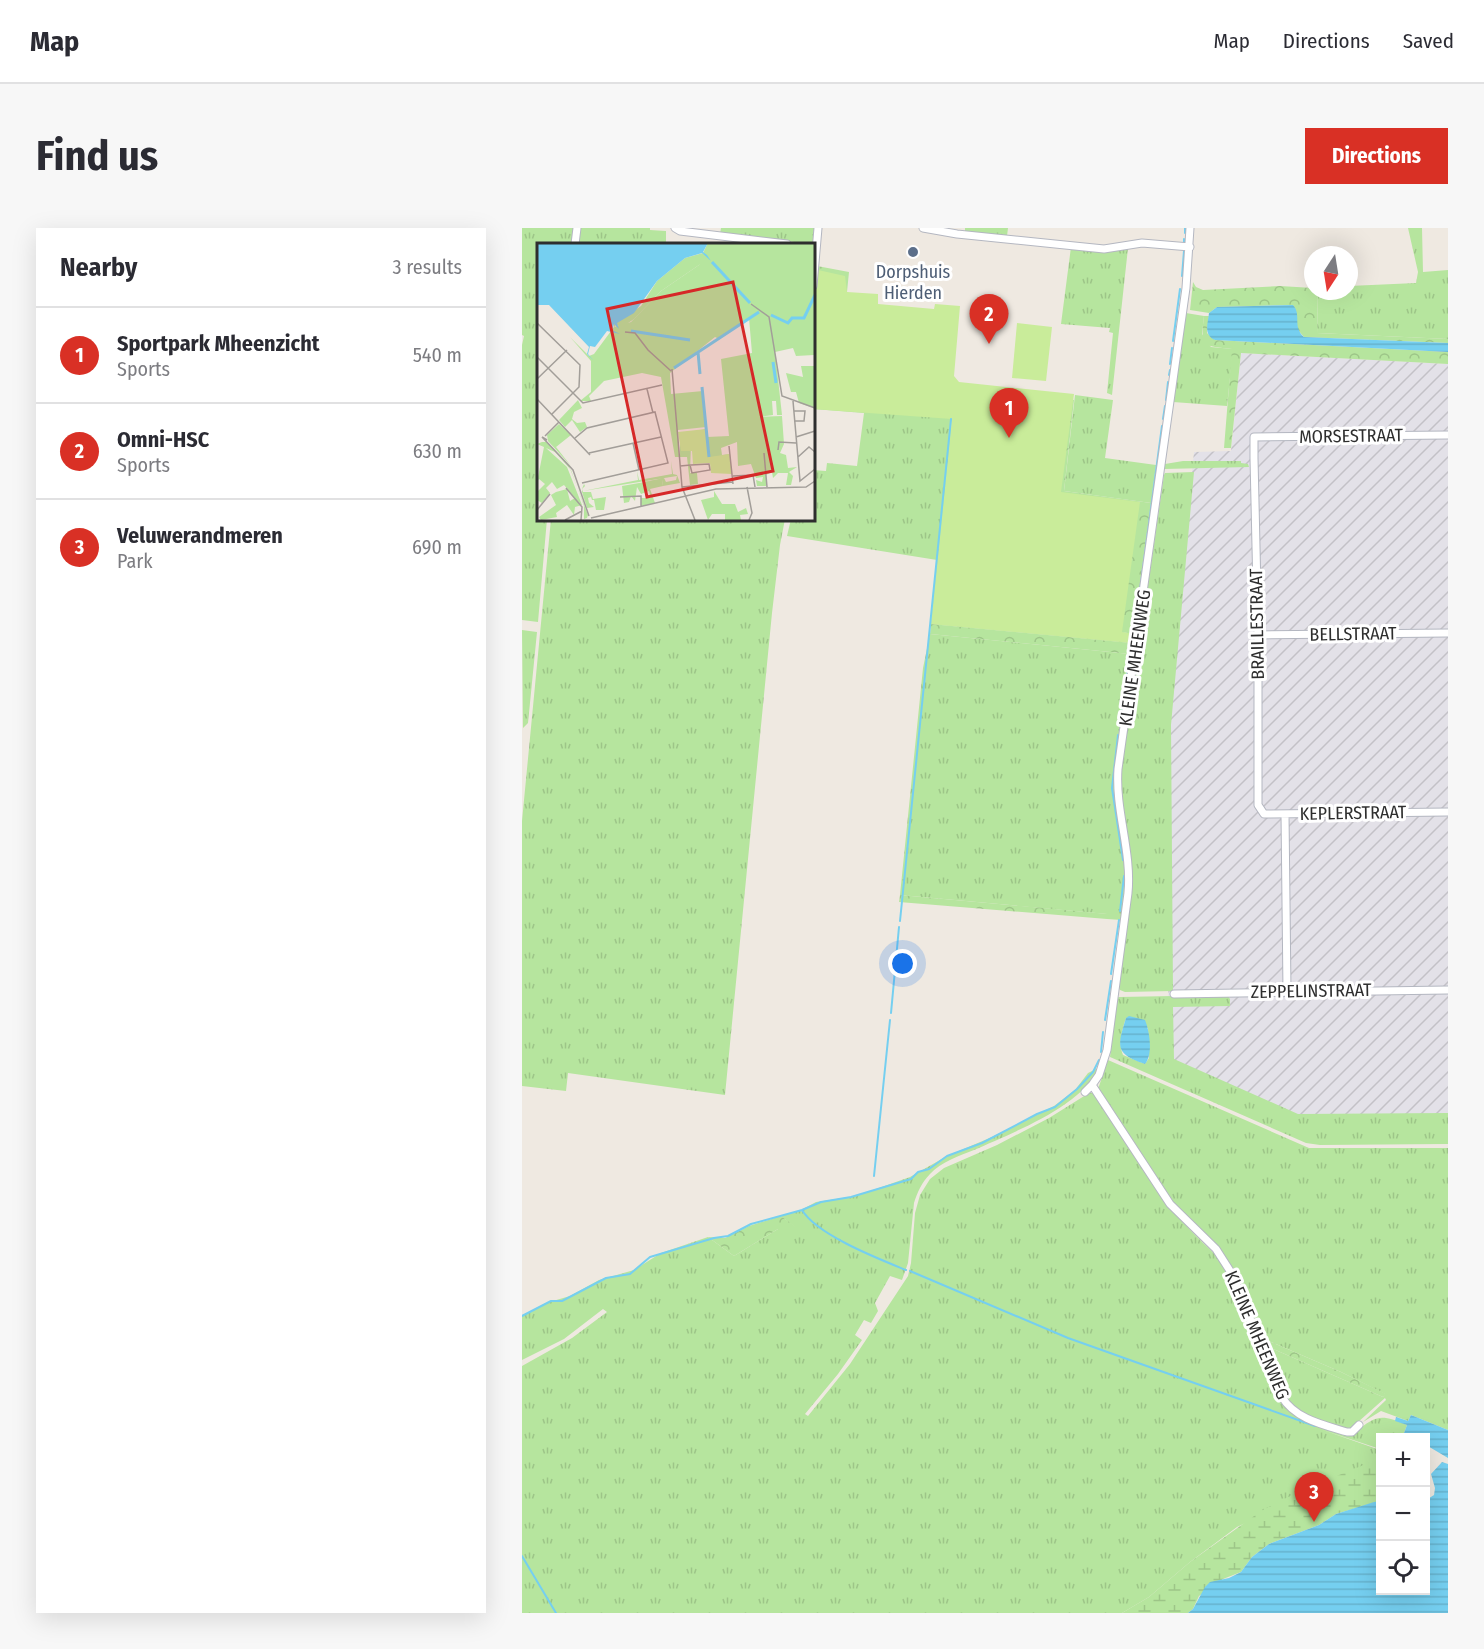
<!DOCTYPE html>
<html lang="en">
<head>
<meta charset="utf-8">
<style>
  body { margin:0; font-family:"Fira Sans Condensed",sans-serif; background:#f7f7f7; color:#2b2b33 }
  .controls { position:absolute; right:18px; bottom:18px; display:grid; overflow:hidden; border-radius:0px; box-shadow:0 6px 24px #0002 }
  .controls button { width:54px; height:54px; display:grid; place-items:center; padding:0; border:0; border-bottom:2px solid #e1e1e2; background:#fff; color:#2b2b33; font:30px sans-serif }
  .compass { position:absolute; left:782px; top:18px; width:54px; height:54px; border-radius:50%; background:#fff; box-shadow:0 6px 24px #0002; rotate:192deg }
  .you { position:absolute; left:381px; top:736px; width:21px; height:21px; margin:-15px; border:4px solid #fff; border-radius:50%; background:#1a73e8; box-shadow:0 0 0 9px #1a73e833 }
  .badge { display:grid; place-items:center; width:39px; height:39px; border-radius:50%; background:#d93025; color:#fff; font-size:20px; font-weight:700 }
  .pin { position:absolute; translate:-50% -50px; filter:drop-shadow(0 2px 3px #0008) }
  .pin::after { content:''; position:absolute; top:32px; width:21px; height:18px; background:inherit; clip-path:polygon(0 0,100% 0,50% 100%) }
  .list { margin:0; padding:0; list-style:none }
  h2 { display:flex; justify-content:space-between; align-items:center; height:78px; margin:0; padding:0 24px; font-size:26px }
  h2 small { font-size:20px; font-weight:400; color:#7c7c81 }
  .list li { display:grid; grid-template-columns:39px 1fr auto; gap:18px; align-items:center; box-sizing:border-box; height:96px; padding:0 24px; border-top:2px solid #e1e1e2 }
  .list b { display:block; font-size:22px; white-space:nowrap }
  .list p { margin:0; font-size:20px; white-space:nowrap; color:#7c7c81 }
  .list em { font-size:20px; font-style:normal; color:#7c7c81 }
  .icon { flex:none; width:33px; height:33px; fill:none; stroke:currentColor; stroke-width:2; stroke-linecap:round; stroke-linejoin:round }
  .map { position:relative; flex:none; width:926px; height:1385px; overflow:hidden; border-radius:0px }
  header { display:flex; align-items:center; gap:36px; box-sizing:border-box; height:84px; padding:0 30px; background:#fff; border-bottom:2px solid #e1e1e2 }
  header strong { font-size:28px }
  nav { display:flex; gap:33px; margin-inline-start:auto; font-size:21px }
  .intro { display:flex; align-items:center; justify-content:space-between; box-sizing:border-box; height:144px; padding:0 36px }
  h1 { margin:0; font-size:42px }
  .button { padding:15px 27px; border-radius:0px; background:#d93025; color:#fff; font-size:21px; font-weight:700 }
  main { display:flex; gap:36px; padding:0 36px }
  aside { flex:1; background:#fff; border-radius:0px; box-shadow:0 6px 24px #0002 }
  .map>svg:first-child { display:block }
  .industrial { fill:url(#industrial-furrows) }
  .grass { fill:url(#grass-tufts); fill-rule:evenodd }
  .forest { fill:url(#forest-crowns) }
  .wetland { fill:url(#wetland-marsh) }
  .pitch { fill:#c9ec9a }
  .water { fill:url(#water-rules) }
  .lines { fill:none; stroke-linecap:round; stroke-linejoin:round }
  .stream { stroke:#75cff0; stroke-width:2 }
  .minor-casing { stroke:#b4b7c1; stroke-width:9 }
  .minor { stroke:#fff; stroke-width:7 }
  .service-dot { fill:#5c6f8a; stroke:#fff; stroke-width:2 }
  .labels { text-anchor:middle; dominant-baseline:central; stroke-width:6; stroke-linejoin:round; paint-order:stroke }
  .service-label { font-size:18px; fill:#4e5e75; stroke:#fff }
  .street-label { font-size:18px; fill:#2e2e2e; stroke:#fff }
  .inset-river { fill:none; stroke:#75cff0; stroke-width:3 }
  .inset-road { fill:none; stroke:#a29e99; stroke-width:1.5 }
  .view { fill:#d62828; fill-opacity:0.15; stroke:#d62828; stroke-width:3 }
  .inset-edge { fill:none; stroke:#2e2e2e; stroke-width:3 }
</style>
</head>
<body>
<header>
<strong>Map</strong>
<nav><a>Map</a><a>Directions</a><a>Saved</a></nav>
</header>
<div class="intro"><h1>Find us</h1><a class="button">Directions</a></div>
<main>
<aside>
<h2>Nearby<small>3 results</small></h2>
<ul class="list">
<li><span class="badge">1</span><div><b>Sportpark Mheenzicht</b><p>Sports</p></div><em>540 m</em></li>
<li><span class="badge">2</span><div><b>Omni-HSC</b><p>Sports</p></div><em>630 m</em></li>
<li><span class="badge">3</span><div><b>Veluwerandmeren</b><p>Park</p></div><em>690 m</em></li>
</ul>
</aside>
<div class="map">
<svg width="926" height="1385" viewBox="0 0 926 1385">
  <defs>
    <pattern id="industrial-furrows" width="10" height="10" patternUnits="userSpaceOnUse" patternTransform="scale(1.5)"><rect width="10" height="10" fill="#e3e1e8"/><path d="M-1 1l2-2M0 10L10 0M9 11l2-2" fill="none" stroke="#c3c1c7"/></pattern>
    <pattern id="grass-tufts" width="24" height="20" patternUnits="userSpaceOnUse" patternTransform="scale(1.5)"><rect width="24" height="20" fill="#b6e59e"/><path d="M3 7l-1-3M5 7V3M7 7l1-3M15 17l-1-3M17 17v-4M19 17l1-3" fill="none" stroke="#9dc588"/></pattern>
    <pattern id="forest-crowns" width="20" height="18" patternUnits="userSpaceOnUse" patternTransform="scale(1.5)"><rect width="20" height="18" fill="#b6e59e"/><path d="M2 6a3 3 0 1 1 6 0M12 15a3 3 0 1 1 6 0" fill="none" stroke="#9dc588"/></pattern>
    <pattern id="wetland-marsh" width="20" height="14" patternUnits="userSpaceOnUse" patternTransform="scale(1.5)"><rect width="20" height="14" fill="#b6e59e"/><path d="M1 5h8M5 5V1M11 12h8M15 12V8" fill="none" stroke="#9dc588"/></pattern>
    <pattern id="water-rules" width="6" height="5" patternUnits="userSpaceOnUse" patternTransform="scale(1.5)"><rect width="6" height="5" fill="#75cff0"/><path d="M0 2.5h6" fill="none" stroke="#66b2ce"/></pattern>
  </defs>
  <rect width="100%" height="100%" fill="#efe9e1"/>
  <!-- industrial -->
  <path class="industrial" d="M719 125 926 136V887H773L647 835 644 498 672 224 709 223Z"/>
  <!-- grass -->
  <path class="grass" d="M0 0H53L51 16H16V291H25L16 394 0 392V117L2 108 0 107Z
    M57 0H128V2L144 3V16H55Z
    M199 0H293L291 16 198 6Z
    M443 0H486L485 8 443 3Z
    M886 0H900L901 44 926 42V111L795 105 796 63H827V58L894 55 896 44Z
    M549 19 584 23 606 20 590 167 585 165 591 105 587 104 588 100 539 96Z
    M295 38 327 44 325 64 430 191 427 229 528 313 618 276 600 404 611 406 610 415 409 396 415 332 265 308 269 291H291V242L304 243 305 235 335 238 342 185 291 181V83Z
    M664 85 682 88 680 106 689 119 711 121 705 178 651 174Z
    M553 167 591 172 583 230 634 237 629 275 542 263Z
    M661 233H719V235L726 236 727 239 642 241 643 236Z
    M672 244 649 497 651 763 603 764 598 762 596 757 610 651C610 614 598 580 599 543L642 247 643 245Z
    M29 291H263L258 317 250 385 203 867 46 845 44 863 0 858V593Z
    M0 402 15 404 6 495 1 500Z
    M408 406 608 426 607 461 594 541 605 641 600 692 585 691V686L378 667 401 440Z
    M705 767 708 771V778L651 779 652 831 776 886 926 885V916L798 917 784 915 588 829 595 770 597 769ZM604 790 626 800 627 830 623 836 601 827C596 815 600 802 604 790Z
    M586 832 787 920H926V1202L889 1187 886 1193 859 1183 841 1194 864 1172 863 1170 826 1203 776 1184 767 1176 748 1122 749 1120 861 1169 863 1166 819 1144 747 1113 740 1116 715 1048 705 1031 655 982 576 861Z
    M578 839C559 879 492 904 452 922 437 928 419 934 408 946 400 954 395 965 392 975L386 1035 380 1052 368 1048 353 1075 356 1083 349 1095 342 1092 333 1107 340 1112 316 1146 283 1186 286 1188 328 1136 386 1048 389 1035 393 985 398 967 408 951 422 940 475 917 527 890 567 865H571C601 905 626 947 656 987 670 1007 691 1022 706 1041L765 1180 771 1186 832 1205C855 1187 858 1186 885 1197L882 1205 890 1209 858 1210V1221L798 1201 858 1222V1232L715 1299 668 1334 627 1369 600 1385H0V1138L50 1110 85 1084 81 1081 42 1111 0 1132V1088L24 1075 48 1068 77 1052 112 1042 139 1025 186 1009 212 1028 256 1001 273 999 259 988 277 983 294 974 334 968 388 949 425 928 470 909 532 878 553 862 566 845Z"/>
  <!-- forest -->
  <path class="forest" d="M671 54 674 59 681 62 758 58 791 60V63H796L795 105 926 111V115L782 109 776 102 771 77 695 79 687 85 668 82Z
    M682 88H687L685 105 693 112 926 124V136L719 125 709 220H702L710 121C681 117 678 121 682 88Z
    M546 171 552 172 542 263 629 275 611 406 600 404 536 314 535 241Z
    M409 396 610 415 608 426 408 406Z
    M378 667 586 686 585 691 377 674Z
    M259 988 274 999 266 1007 256 1001 212 1028 186 1009 203 1010 227 998Z
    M743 1113H747L819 1144 864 1166 861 1169 749 1120 748 1123 768 1170 767 1176 740 1116Z"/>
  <!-- wetland -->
  <path class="wetland" d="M854 1232H858V1273L814 1286 797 1297 747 1316 730 1329 719 1344 701 1351 677 1368 671 1381 666 1385H600L627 1369 668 1334 739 1283 780 1262Z"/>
  <!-- pitch -->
  <path class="pitch" d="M296 42 323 48 325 64 356 66V76L412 81 413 76 438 78 432 148 437 154 552 166 539 264 618 274 600 404 611 406 610 415 409 396 430 191 291 181V83Z
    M495 95 530 99 524 153 490 150Z"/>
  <!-- water -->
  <path class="water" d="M771 77C780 87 770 98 782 109L926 115V124L693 112C681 107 686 95 687 85L695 79Z
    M607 788 623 792C628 804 631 827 623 836 593 826 595 819 604 790Z
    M889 1187 926 1202V1230L904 1217V1210L890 1209 882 1205 885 1197 873 1193 874 1189 886 1193Z
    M920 1234 926 1236V1385H666L671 1381 683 1359 688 1354 707 1350 719 1344 730 1329 747 1316 797 1297 814 1286 852 1274 858 1273V1362H904V1272L912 1267 913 1260 909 1246Z"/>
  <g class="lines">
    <!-- stream -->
    <path class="stream" d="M663 5V0
      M662 15V11
      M660 48 662 23
      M651 113 658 61
      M648 136 650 120
      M647 147 648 142
      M644 172 646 154
      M641 191 643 178
      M613 400 640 198
      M599 490 610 414
      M596 507 590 560 601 632
      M598 683 602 648
      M378 693 429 191
      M589 746 597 692
      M369 785 377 699
      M583 792 589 753
      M579 824 581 804
      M352 948 368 792
      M280 982C295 1007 357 1031 384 1042
      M388 1043 546 1110 793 1198
      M0 1088 29 1073H40L84 1050 108 1046 128 1029 192 1010 206 1008 229 996 280 982 299 974 329 969 389 951 396 944 407 941 425 928 460 915 515 886 533 879 555 861 571 844 577 832
      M0 1328 34 1385"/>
    <!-- minor casing -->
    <g class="minor-casing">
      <path id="minor" d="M153 0 158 3 265 16
        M401 0 435 6 582 21 620 15 668 19
        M53 16 55 0
        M291 58 296 0
        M926 207 732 209V230L736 407V577L742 586 926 584
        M736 407 926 405
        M763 586 765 763
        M652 766 926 762
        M570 857 648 976 694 1021 710 1046 760 1169C773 1191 802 1197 825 1204H830L837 1197
        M563 864 570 857 577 847 585 822 606 665C610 623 593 583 596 541L664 60 668 0"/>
    </g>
    <!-- minor -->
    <use href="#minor" class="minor"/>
  </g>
  <!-- markers -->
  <circle class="service-dot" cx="391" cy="24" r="6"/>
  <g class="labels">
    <!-- service labels -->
    <g class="service-label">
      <text x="391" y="44">Dorpshuis<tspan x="391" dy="21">Hierden</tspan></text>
    </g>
    <!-- street labels -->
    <g class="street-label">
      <text transform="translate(829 208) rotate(-1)">MORSESTRAAT</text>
      <text transform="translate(735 396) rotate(-91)">BRAILLESTRAAT</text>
      <text transform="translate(831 406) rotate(-1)">BELLSTRAAT</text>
      <text transform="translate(613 430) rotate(-82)">KLEINE MHEENWEG</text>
      <text transform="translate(831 585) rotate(-1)">KEPLERSTRAAT</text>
      <text transform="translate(789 763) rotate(-1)">ZEPPELINSTRAAT</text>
      <text transform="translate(735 1107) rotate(67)">KLEINE MHEENWEG</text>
    </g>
  </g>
  <!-- overview -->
  <g transform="translate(15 15)">
    <rect width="278" height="278" fill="#efe9e1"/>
    <path d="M171 0H277V112L259 113 256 105 238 109 245 172H240L239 158H235L236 172 222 174 245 173 247 201 243 210 249 212 251 225 260 224 252 229 256 233 254 242H249L251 230H241L236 235 235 229 229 232V243H220L219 237 225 239 226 234 219 235 214 221 201 223 200 199 184 205 185 212 193 211 194 231 154 201 153 230H160L161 241 153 242 150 214H143V191L169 186 170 194 192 193 184 116 215 110 212 75 182 96 178 94 133 130 134 151 166 148 169 184 141 187 142 214H138L124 134 105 130 67 138 52 153 54 158H43L54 149V118L33 94 52 113 57 111 77 84 94 79 124 48 162 22ZM264 123H277V165L262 160 259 149H254L249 130 266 134ZM41 157 45 165 37 169 35 176 40 180 48 179 50 184 43 189 35 177 28 184 22 177ZM22 181 34 192 19 204 34 223 11 198 10 192ZM5 199H9L32 223 51 272 50 275 47 276V263L34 227 18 209 9 205 30 224 45 262 38 264 37 272 30 262 19 270 20 274 4 277 2 274 19 262 14 252 19 249 30 246 33 258 38 255 27 242 20 246 15 239 9 245 13 250 5 260 0 257V249L8 241 2 236 0 239 7 204 0 201ZM125 236 126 243 113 246 118 260 104 263V255H114L112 248 104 251 100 244 98 258 94 253 92 259 87 260 85 243ZM47 241 48 243 45 246 46 249H54L56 256 69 254 67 267H59L57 257H55L54 254 51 255 52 260 57 264 50 265 45 249V246ZM177 248 185 261H198L201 269 209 265 211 271 203 272 204 277H188V271H175L171 277 164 257 177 254Z" fill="#b6e59e"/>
    <path d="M134 218 136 231 140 232 143 240 126 243 125 237 102 240 127 235 129 239 139 237 140 233 46 248 101 237 100 228 102 237 135 231Z" fill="#b6e59e"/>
    <path d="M171 0H181L162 22 124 48 97 76 84 85 79 81 77 85V81L104 63 120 38 148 15 166 10Z" fill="#b6e59e"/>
    <path d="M169 186 172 214 193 211 195 231 174 230 173 220 156 221 155 208H144L141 189Z" fill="#c9ec9a"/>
    <path d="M0 0H171L166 9 170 12 174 18 165 10 148 15 120 38 97 70 80 80 82 86 93 88 82 86 77 81 75 87 83 91 70 88 58 104 53 103 51 111 56 117V138V117L50 111 52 104 12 62H0Z" fill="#75cff0"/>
    <path class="inset-river" d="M175 19 213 60M234 72 251 80 255 75H267L278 52M94 88 153 97M161 109 163 131M236 119 239 140M137 125 222 69M165 144 172 214"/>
    <path class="inset-road" d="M214 61 232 74 245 153 278 165M0 80 43 122 42 144 15 171M88 89 98 90 111 107 134 128M0 114 46 160 125 142M135 126 145 244 158 277M0 136 30 107M110 146 116 170M0 156 53 212M256 158 263 238 278 226M257 168H268L267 178H257M8 193 22 179M259 194 278 188M38 195 50 185 118 169 131 220 45 240M10 197 5 194 36 227 52 273M96 200 102 227M192 203 196 241M241 207 242 199 259 200M52 210 124 194M227 210 230 244M261 214 272 204 278 209M143 223 154 222 172 221 173 227 155 230 153 222M196 233 216 232 218 244M145 244 196 239M210 244 215 270 212 277M29 245 45 264 44 277M83 254 104 253V264M0 267 13 251M54 275 179 246 269 244 278 238M28 277 45 268"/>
    <path class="view" d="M196 39 236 228 110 254 70 66Z"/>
    <rect width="278" height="278" class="inset-edge"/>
  </g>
</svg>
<div class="controls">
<button>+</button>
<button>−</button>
<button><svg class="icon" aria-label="locate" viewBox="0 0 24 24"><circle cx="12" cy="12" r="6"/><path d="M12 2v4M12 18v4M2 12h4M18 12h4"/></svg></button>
</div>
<svg class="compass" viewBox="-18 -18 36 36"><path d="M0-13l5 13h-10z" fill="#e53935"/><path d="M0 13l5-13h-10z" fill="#7c7c81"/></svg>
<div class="you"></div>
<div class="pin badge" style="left:487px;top:210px">1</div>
<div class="pin badge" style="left:467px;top:116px">2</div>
<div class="pin badge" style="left:792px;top:1294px">3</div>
</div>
</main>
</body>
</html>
